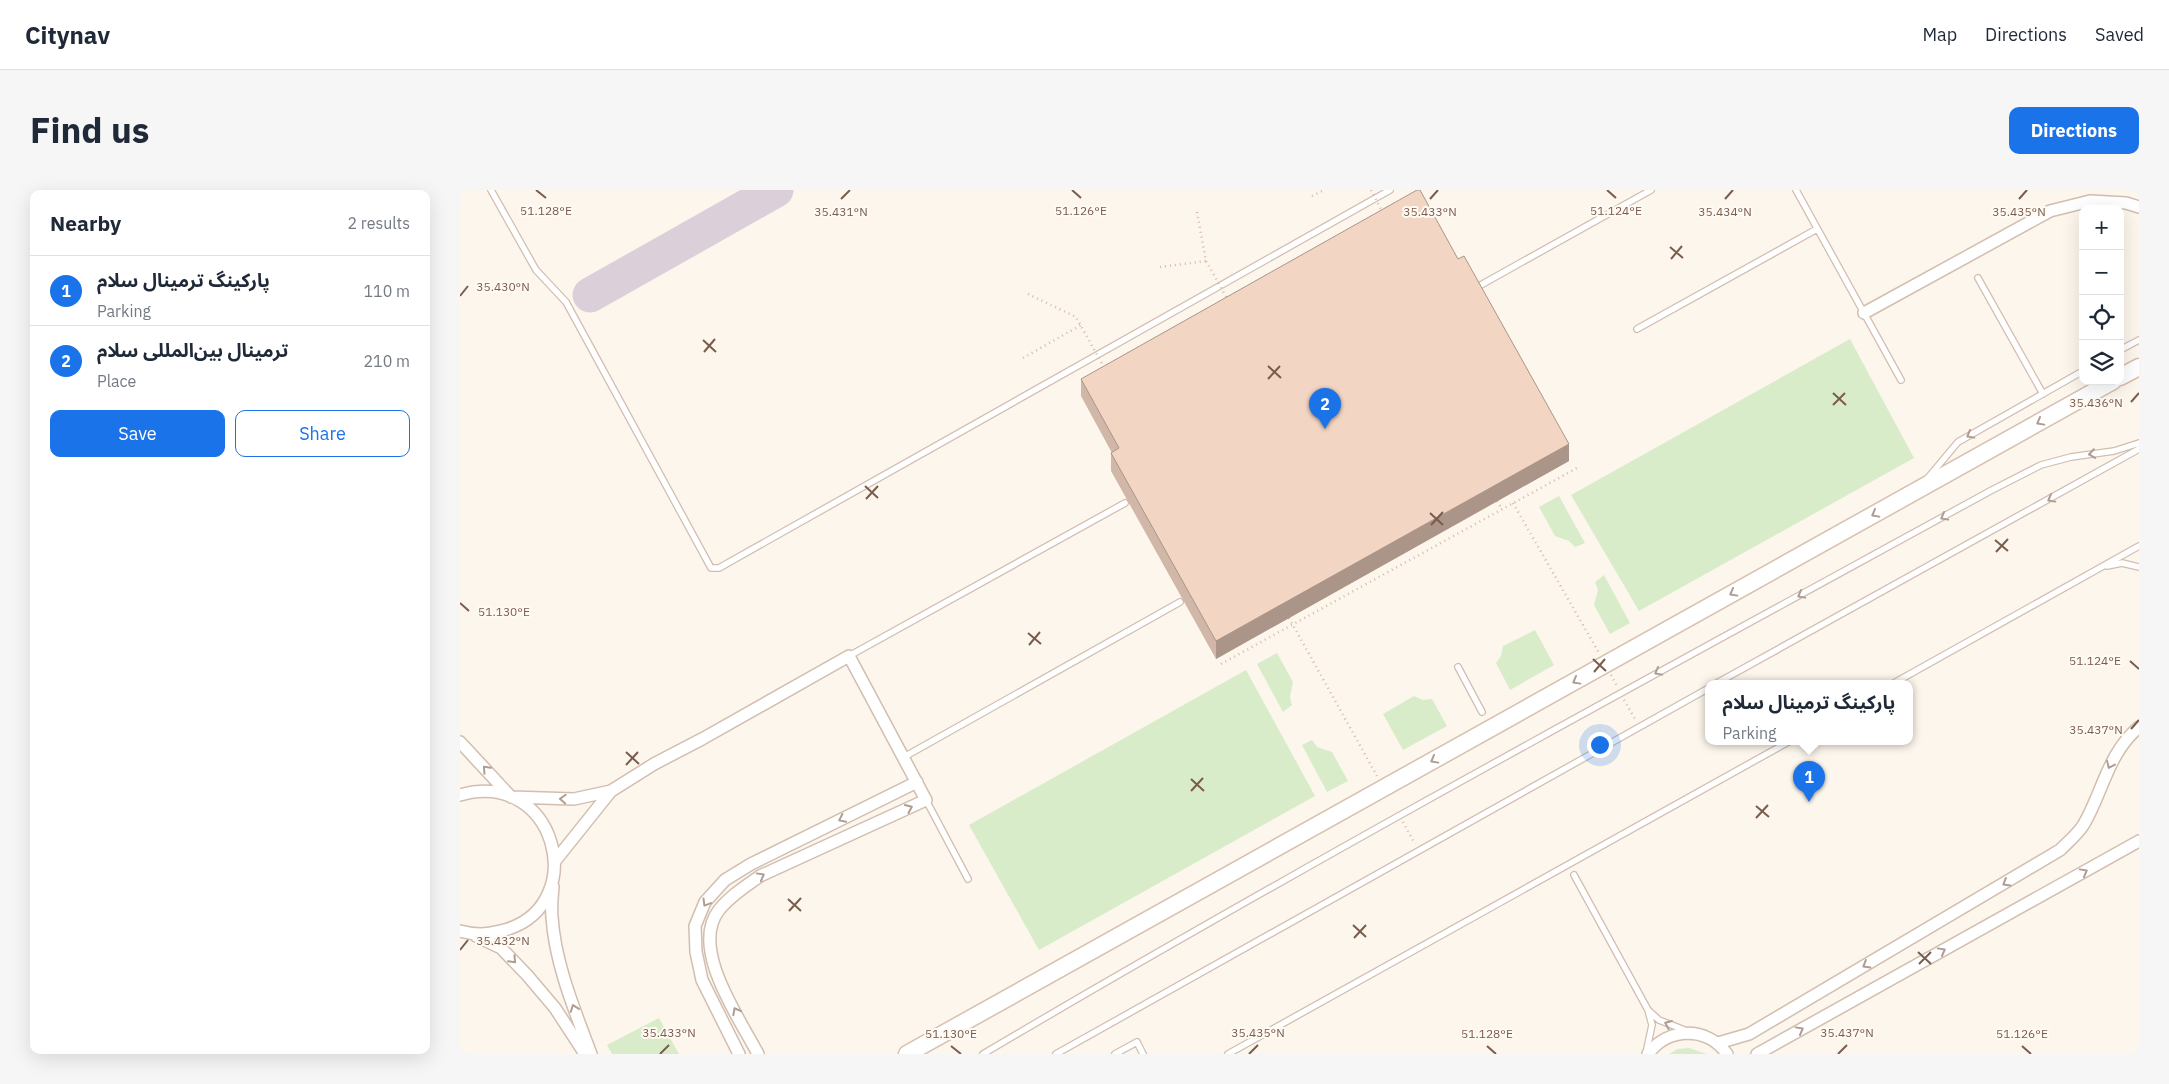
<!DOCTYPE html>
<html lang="en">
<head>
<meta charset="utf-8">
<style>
  body { margin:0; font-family:"IBM Plex Sans","Noto Sans Arabic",sans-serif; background:#f6f6f7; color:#1f2937 }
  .controls { position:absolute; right:15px; top:15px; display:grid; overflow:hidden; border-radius:10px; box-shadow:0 5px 20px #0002 }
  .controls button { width:45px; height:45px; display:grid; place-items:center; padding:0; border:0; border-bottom:1px solid #e0e1e3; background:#fff; color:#1f2937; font:25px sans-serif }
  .you { position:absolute; left:1139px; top:554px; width:18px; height:18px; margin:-12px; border:4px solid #fff; border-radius:50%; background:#1a73e8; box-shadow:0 0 0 8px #1a73e833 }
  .badge { display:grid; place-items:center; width:32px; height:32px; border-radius:50%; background:#1a73e8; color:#fff; font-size:16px; font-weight:700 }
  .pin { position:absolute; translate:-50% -41px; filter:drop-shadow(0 1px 2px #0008) }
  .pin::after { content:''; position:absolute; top:26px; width:18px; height:15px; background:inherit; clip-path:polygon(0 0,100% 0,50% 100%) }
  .popup { position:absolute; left:1245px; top:490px; width:208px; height:65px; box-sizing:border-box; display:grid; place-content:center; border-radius:10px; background:#fff; filter:drop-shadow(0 1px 4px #0005); font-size:16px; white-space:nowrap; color:#747a83 }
  .popup b { font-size:19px; color:#1f2937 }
  .popup::after { content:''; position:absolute; left:50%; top:100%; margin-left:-10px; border:10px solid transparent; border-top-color:#fff }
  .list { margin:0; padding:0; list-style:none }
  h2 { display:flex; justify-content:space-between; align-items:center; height:65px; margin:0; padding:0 20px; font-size:21px }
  h2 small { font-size:16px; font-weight:400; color:#747a83 }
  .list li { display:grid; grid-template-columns:32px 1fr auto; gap:15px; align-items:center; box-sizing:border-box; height:70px; padding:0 20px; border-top:1px solid #e0e1e3 }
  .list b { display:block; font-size:19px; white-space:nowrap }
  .list p { margin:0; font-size:16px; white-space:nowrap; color:#747a83 }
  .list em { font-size:16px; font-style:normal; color:#747a83 }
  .actions { display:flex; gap:10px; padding:15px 20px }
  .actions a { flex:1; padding:11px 0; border:1px solid #1a73e8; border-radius:10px; text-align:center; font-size:18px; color:#1a73e8 }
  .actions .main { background:#1a73e8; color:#fff }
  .icon { flex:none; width:28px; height:28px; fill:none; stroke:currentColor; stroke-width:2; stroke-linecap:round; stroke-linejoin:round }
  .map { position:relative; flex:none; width:1679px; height:864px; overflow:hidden; border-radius:10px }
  header { display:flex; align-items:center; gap:30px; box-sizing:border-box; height:70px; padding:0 25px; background:#fff; border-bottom:1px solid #e0e1e3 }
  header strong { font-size:24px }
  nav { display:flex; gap:28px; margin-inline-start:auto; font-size:18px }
  .intro { display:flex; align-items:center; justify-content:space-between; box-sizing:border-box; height:120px; padding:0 30px }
  h1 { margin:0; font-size:35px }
  .button { padding:12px 22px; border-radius:10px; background:#1a73e8; color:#fff; font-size:18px; font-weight:700 }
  main { display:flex; gap:30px; padding:0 30px }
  aside { flex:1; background:#fff; border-radius:10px; box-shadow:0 5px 20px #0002 }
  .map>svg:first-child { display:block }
  .green { fill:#d8ecc9 }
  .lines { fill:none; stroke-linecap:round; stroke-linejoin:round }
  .taxiway { stroke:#dbcfda; stroke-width:35 }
  .lane-casing { stroke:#d1beb0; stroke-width:8 }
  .street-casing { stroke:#d1beb0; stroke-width:14 }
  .secondary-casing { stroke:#d6c0b0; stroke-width:19 }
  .path { stroke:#d9b8a5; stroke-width:2.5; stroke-dasharray:1 4; stroke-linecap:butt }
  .lane { stroke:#fff; stroke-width:5.5 }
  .street { stroke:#fff; stroke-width:11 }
  .secondary { stroke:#fff; stroke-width:16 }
  .path-bridge { stroke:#d9b8a5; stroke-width:2.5; stroke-dasharray:1 4; stroke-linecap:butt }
  .wall { fill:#d1b7a8 }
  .shaded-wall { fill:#aa9588 }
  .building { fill:#f3d5c3; stroke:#aa9588 }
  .oneway { stroke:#af9d94 }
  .ticks { fill:none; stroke:#7a5c4d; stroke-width:2 }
  .ticks-label { font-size:12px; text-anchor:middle; fill:#7a5c4d; stroke:#fffaf3; stroke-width:4; stroke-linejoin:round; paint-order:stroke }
</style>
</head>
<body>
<header>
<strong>Citynav</strong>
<nav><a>Map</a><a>Directions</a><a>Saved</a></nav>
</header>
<div class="intro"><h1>Find us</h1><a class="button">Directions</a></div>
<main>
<aside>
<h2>Nearby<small>2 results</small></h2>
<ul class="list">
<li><span class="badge">1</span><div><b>پارکینگ ترمینال سلام</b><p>Parking</p></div><em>110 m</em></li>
<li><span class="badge">2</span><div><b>ترمینال بین‌المللی سلام</b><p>Place</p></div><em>210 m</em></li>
</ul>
<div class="actions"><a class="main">Save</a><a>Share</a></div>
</aside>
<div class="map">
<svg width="1679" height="864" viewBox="0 0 1679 864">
  <rect width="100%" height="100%" fill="#fdf6ec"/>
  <!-- green -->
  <path class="green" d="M1390 149 1454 268 1179 421 1111 305Z
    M1099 306 1125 353 1115 357 1109 351 1095 346 1079 317Z
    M1144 385 1170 433 1150 444 1134 415 1138 400 1135 392Z
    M1075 440 1094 475 1050 500 1036 473 1041 466 1043 456Z
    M817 463 833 492 830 507 832 515 823 522 797 474Z
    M786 480 855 606 579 760 509 635Z
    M954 506 963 510 972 509 987 536 943 560 923 524Z
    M852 550 857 557 872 562 888 591 867 602 842 555Z
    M199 828 219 864H152L147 855Z
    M1229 858 1247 864H1209L1218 859Z"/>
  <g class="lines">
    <!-- taxiway -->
    <path class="taxiway" d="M130 105 316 0"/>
    <!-- lane casing -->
    <g class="lane-casing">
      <path id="lane" d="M31 0 76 80 106 112 251 378H259L930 0
        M1336 0 1441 190
        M1518 88 1583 204
        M1019 96 1191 0
        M1177 139 1357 39
        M1660 160 1679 150
        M1467 289 1498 252 1623 181
        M1647 376 1662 373 1679 377
        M389 466 665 313
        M998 477 1022 522
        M1257 493 1679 259
        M1434 493 1679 356
        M444 567 720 412
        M466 610 508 689
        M1114 685 1188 820 1192 835 1186 863
        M1188 820 1199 830 1227 841
        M523 864C855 668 1194 485 1532 300L1581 275 1611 267 1654 261 1679 253
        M596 864 1249 498
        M655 864 677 852 683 864
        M768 864 1330 551"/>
    </g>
    <!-- street casing -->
    <g class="street-casing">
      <path id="street" d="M1404 123 1590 21 1630 11 1666 13 1679 17
        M0 552 51 607 114 609 151 601
        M0 605C96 578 130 712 48 739 31 744 18 746 0 741
        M95 671 151 601 194 574 242 549 389 466 466 610 300 686C286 696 270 706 259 720 229 758 280 829 298 864
        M93 697C92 707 91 717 92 727 95 774 115 821 131 864
        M16 746 41 758 67 785 95 818 125 864
        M1258 853 1289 844 1600 660C1608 652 1618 644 1624 634 1643 601 1648 563 1679 537
        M279 864 242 790 236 762 235 736 245 712 265 690 291 674 457 592
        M1188 864C1208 837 1247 836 1267 864
        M1297 864 1679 651"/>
    </g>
    <!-- secondary casing -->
    <g class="secondary-casing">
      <path id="secondary" d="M1660 187 1679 177
        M447 864 1653 191"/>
    </g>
    <!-- path -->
    <path class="path" d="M852 6 864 0
      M700 77 746 71
      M563 168 621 135
      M1037 311 1042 319
      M1053 313 1139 463
      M829 428 917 586
      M761 474 1117 278
      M1151 485 1157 496
      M1164 510 1175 529
      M943 632 955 654"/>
    <!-- lane -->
    <use href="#lane" class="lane"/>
    <!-- street -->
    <use href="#street" class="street"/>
    <!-- secondary -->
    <use href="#secondary" class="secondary"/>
    <!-- path-bridge -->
    <path class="path-bridge" d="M911 0 922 21
      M737 22 746 71 768 110
      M568 104 616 127 645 179"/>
  </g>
  <!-- wall -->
  <path class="wall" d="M998 69 1109 271 756 469 651 281V263H652L621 206V189Z"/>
  <!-- shaded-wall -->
  <path class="shaded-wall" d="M1109 254V271L756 469V451Z"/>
  <!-- building -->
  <path class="building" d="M957 0H960L998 69 1004 66 1109 254 756 451 651 263 659 258 621 189Z"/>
  <!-- one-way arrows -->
  <defs><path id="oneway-chevron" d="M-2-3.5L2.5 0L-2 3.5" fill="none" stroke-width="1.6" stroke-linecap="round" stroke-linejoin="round" transform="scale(1.25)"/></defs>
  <g class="oneway">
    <use href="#oneway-chevron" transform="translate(1580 232) rotate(151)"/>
    <use href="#oneway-chevron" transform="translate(1510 245) rotate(151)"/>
    <use href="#oneway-chevron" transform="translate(1632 264) rotate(172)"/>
    <use href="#oneway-chevron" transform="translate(1591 309) rotate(151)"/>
    <use href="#oneway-chevron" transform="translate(1415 324) rotate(151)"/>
    <use href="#oneway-chevron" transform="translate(1484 327) rotate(151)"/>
    <use href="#oneway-chevron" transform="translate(1273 403) rotate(151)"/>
    <use href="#oneway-chevron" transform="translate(1341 405) rotate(151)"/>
    <use href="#oneway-chevron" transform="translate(1198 482) rotate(151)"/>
    <use href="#oneway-chevron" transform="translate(1116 491) rotate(151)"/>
    <use href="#oneway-chevron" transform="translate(974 570) rotate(151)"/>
    <use href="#oneway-chevron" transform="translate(1650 575) rotate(115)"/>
    <use href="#oneway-chevron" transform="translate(26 579) rotate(-133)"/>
    <use href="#oneway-chevron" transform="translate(103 609) rotate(-177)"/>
    <use href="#oneway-chevron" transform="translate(449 618) rotate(-24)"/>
    <use href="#oneway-chevron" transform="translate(382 629) rotate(154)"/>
    <use href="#oneway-chevron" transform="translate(1624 682) rotate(-29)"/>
    <use href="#oneway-chevron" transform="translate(301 686) rotate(-29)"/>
    <use href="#oneway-chevron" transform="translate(1546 693) rotate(149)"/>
    <use href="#oneway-chevron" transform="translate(246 713) rotate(121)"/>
    <use href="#oneway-chevron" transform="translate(1482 761) rotate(-29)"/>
    <use href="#oneway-chevron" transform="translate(53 770) rotate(46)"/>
    <use href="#oneway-chevron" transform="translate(1406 775) rotate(149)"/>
    <use href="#oneway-chevron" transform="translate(114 818) rotate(-110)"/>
    <use href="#oneway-chevron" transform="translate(276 821) rotate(-118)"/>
    <use href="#oneway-chevron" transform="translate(1208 834) rotate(-157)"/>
    <use href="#oneway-chevron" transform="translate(1340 840) rotate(-29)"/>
  </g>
  <!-- ticks -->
  <path class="ticks" d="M76 0 86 8M612 0 621 8M1147 0 1156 8M381 9 390 0M970 9 978 0M1265 9 1273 0M1559 9 1567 0M1210 57 1223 68M1211 69 1222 56M0 106 8 96M243 150 256 162M244 162 255 149M808 176 821 188M808 189 820 176M1373 203 1386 215M1671 212 1679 203M1373 215 1385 203M405 296 418 308M406 309 418 296M970 323 983 335M971 335 983 322M1535 350 1548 361M1536 362 1548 349M0 413 9 421M568 443 581 454M569 455 580 442M1133 469 1146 481M1670 471 1679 479M1134 482 1145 469M1671 539 1679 530M166 562 179 574M166 575 178 562M731 589 744 601M731 601 743 588M1296 616 1309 627M1296 628 1308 615M328 709 341 721M329 721 341 708M893 735 906 747M894 748 906 735M0 760 8 750M1458 762 1471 774M1459 774 1471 762M491 856 501 864M1027 856 1036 864M1562 856 1571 864M200 864 209 855M789 864 798 855M1378 864 1387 855"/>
  <g class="ticks-label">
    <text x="621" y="25">51.126°E</text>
    <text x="86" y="25">51.128°E</text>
    <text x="1156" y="25">51.124°E</text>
    <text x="381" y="26">35.431°N</text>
    <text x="1265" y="26">35.434°N</text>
    <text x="1559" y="26">35.435°N</text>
    <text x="970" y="26">35.433°N</text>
    <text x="43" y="101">35.430°N</text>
    <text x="1636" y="217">35.436°N</text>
    <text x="44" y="426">51.130°E</text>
    <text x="1635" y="475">51.124°E</text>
    <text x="1636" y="544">35.437°N</text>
    <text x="43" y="755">35.432°N</text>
    <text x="209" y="847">35.433°N</text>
    <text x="798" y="847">35.435°N</text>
    <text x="1387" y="847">35.437°N</text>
    <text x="491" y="848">51.130°E</text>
    <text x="1027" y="848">51.128°E</text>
    <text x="1562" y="848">51.126°E</text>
  </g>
</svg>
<div class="controls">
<button>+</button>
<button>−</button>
<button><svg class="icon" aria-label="locate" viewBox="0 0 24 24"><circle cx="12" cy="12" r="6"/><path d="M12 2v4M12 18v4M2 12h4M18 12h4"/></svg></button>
<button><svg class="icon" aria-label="layers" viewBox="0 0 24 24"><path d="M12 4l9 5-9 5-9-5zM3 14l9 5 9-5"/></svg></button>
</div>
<div class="you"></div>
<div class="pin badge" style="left:1349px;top:612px">1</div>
<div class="popup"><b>پارکینگ ترمینال سلام</b>Parking</div>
<div class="pin badge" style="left:865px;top:239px">2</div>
</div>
</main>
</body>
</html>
